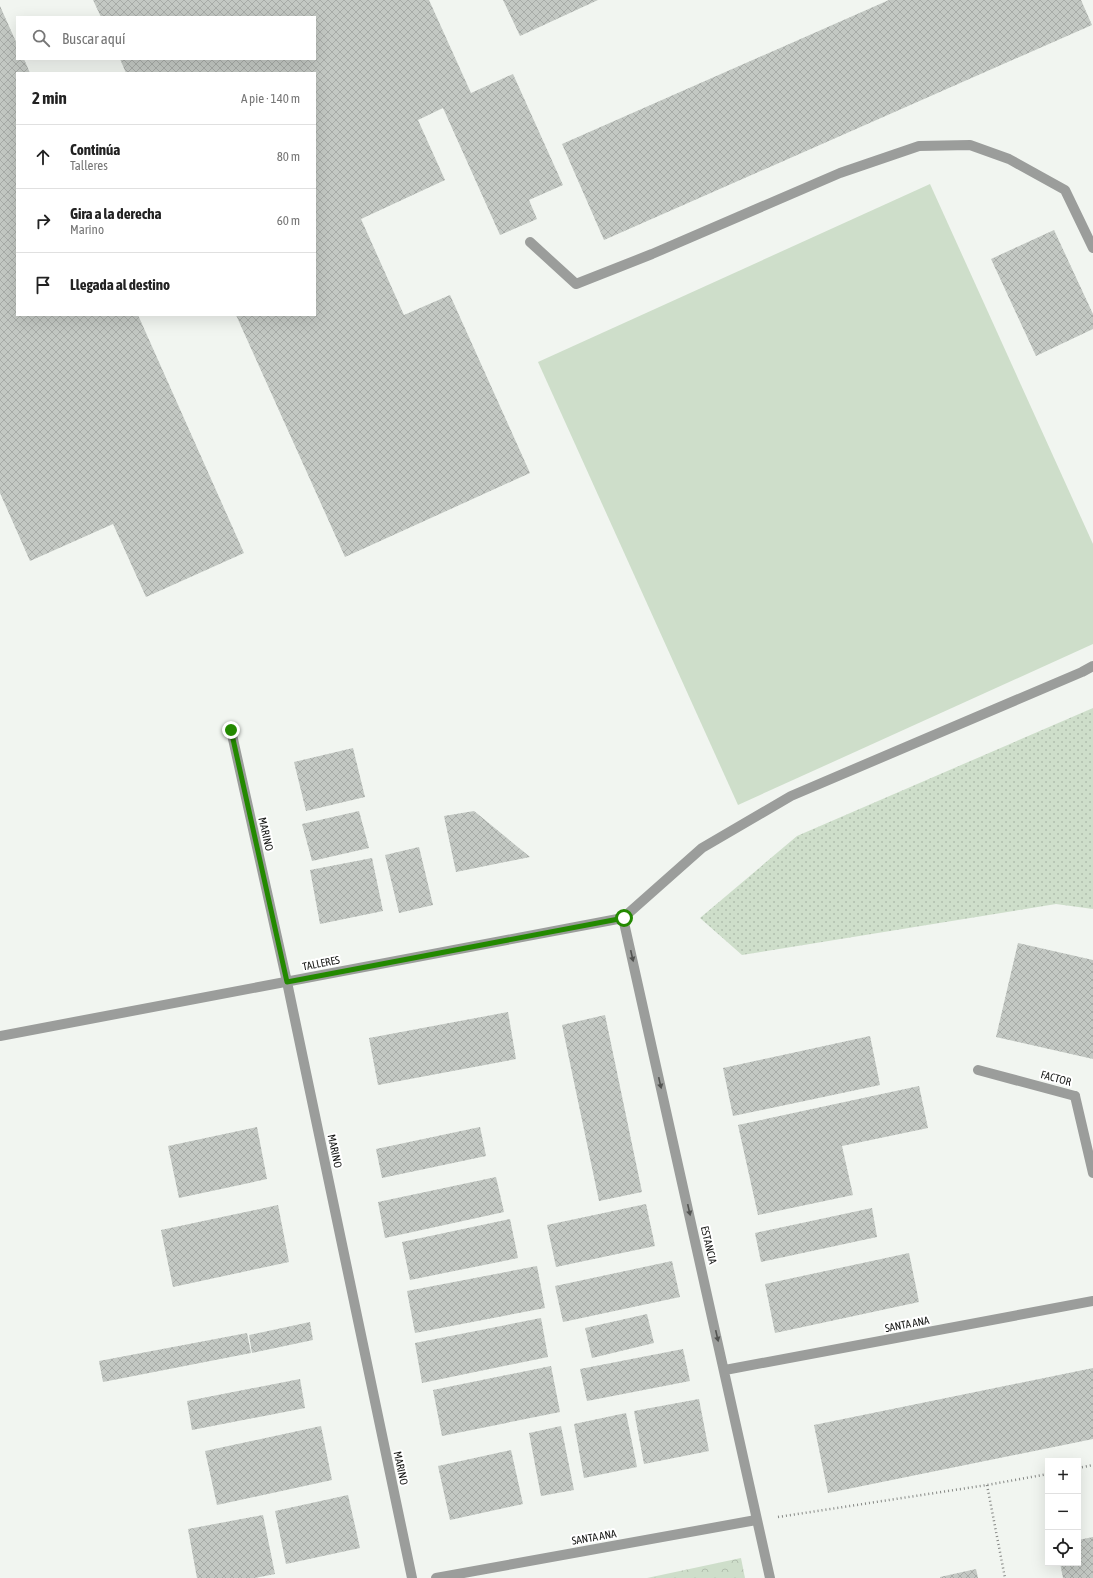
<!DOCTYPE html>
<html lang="es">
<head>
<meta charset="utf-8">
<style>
  body { margin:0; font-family:"Asap Condensed",sans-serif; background:#f6f6f6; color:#222 }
  .controls { position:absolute; right:12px; bottom:12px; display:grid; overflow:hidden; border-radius:0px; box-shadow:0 4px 16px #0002 }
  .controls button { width:36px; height:36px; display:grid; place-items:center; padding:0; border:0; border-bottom:1px solid #e0e0e0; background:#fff; color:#222; font:20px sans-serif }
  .stop { position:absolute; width:12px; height:12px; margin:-9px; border:3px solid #238900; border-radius:50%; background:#fff }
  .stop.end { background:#238900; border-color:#fff; box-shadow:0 1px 4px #0008 }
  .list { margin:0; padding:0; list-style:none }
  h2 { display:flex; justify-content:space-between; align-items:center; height:52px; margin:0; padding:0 16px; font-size:17px }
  h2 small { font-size:13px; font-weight:400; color:#767676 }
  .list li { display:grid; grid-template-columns:26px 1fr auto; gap:12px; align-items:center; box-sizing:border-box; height:64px; padding:0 16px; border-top:1px solid #e0e0e0 }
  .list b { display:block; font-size:15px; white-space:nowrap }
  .list p { margin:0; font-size:13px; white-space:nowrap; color:#767676 }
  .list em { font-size:13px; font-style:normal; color:#767676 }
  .icon { flex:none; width:22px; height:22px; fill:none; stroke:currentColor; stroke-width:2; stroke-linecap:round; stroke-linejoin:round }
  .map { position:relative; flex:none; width:1093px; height:1578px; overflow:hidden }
  .search { position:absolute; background:#fff; box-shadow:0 4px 16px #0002; left:16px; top:16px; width:300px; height:44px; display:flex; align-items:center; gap:10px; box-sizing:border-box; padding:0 14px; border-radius:0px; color:#767676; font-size:15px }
  .panel { position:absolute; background:#fff; box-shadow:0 4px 16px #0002; left:16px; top:72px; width:300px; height:244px; border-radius:0px }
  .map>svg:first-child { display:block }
  .grass { fill:url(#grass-dots) }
  .park { fill:url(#park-crowns) }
  .pitch { fill:#cedeca }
  .building { fill:url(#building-cross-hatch) }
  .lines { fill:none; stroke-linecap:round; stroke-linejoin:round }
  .path { stroke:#858784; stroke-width:2.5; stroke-dasharray:1 3; stroke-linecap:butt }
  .service { stroke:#9b9d9b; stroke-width:10 }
  .minor { stroke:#9b9d9b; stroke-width:10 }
  .oneway { fill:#525351 }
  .route { stroke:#238900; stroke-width:5 }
  .labels { text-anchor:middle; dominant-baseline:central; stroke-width:4; stroke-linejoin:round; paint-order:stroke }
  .street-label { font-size:11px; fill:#161715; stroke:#fff }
</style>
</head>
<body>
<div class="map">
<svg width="1093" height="1578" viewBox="0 0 1093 1578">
  <defs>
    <pattern id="grass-dots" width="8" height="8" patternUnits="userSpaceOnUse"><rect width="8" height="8" fill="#cedeca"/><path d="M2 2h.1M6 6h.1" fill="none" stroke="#b0bead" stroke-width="1.8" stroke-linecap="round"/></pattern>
    <pattern id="park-crowns" width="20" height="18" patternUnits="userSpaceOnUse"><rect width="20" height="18" fill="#cedeca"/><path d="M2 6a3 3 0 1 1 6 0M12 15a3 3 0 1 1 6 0" fill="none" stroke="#b0bead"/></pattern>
    <pattern id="building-cross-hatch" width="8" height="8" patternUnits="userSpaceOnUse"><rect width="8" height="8" fill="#c3c8c3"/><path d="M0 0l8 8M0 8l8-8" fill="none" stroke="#a7aba7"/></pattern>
  </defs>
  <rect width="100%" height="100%" fill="#f1f5f0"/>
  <!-- grass -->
  <path class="grass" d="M1093 708V909L1056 904 742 955 700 918 797 836Z"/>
  <!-- park -->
  <path class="park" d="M741 1558 745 1578H647Z"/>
  <!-- pitch -->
  <path class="pitch" d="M930 184 1093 544V644L738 805 538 362Z"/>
  <!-- building -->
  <path class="building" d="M93 0H429L471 93 513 74 563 185 529 200 537 219 500 235 443 108 418 120 445 180 361 219 404 315 450 295 530 473 345 557 236 315H315V73H126L120 59H315V17H101Z
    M503 0H598L520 36Z
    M889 0H1081L1092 25 604 240 562 144Z
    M0 6 17 44V59H24L30 73H17V315H138L244 553 146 597 113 524 30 561 0 493Z
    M1054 230 1093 314V329L1036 356 991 259Z
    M353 748 365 797 306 811 294 762Z
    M359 811 369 848 312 861 302 824Z
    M474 811 530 857 456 872 444 816Z
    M419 847 433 905 399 913 385 855Z
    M372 858 383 911 320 924 310 870Z
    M1018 943 1093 960V1059L996 1037Z
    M508 1012 516 1059 378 1085 369 1038Z
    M605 1015 642 1192 599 1201 562 1025Z
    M870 1036 880 1085 733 1116 723 1068Z
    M919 1086 928 1128 842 1146 853 1195 758 1215 738 1125Z
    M257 1127 267 1179 179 1198 168 1146Z
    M480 1127 486 1156 382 1178 376 1149Z
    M496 1177 504 1212 385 1238 378 1202Z
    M646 1204 655 1246 556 1267 547 1225Z
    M278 1205 289 1262 173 1287 161 1230Z
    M872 1208 877 1237 761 1262 755 1233Z
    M510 1219 518 1258 410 1280 402 1242Z
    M909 1253 919 1302 775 1333 765 1284Z
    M672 1261 680 1297 563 1322 555 1286Z
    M537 1266 545 1308 415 1333 407 1291Z
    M647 1314 654 1343 592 1358 585 1328Z
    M541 1318 548 1357 422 1383 415 1343Z
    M310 1322 313 1340 252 1353 249 1335Z
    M247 1333 251 1353 103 1382 99 1361Z
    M683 1349 690 1381 587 1401 580 1369Z
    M551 1366 560 1412 442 1436 433 1390Z
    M1093 1368V1439L828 1493 814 1425Z
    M300 1379 305 1408 192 1430 187 1401Z
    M699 1399 709 1451 644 1464 634 1411Z
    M626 1413 637 1467 584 1478 574 1424Z
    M321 1426 332 1480 217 1505 205 1451Z
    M561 1426 574 1490 541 1496 529 1433Z
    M511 1450 523 1504 450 1520 438 1466Z
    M348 1495 360 1548 286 1564 275 1511Z
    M263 1515 275 1574 255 1578H197L188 1529Z
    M1093 1537V1578H1063L1060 1563H1078V1540Z
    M976 1569 978 1578H940V1577Z"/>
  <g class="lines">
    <!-- path -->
    <path class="path" d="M1078 1468 1093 1465
      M987 1485 1005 1578
      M778 1517 987 1485 1048 1474"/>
    <!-- service -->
    <path class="service" d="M530 242 576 284 652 254 840 173 919 146 970 145 1009 159 1065 190 1093 248
      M623 918 702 848 791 796 1082 672 1093 666
      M978 1070 1075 1096"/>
    <!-- minor -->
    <path class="minor" d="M231 730 287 982 412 1578
      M0 1036 623 918 770 1578
      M1075 1096 1093 1173
      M725 1370 1093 1301
      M436 1578 756 1520"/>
  </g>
  <!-- one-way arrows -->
  <defs><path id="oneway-solid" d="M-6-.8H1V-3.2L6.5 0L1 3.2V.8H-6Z"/></defs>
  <g class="oneway">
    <use href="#oneway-solid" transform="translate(632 956) rotate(77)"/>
    <use href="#oneway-solid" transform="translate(660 1083) rotate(77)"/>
    <use href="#oneway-solid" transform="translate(689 1210) rotate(77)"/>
    <use href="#oneway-solid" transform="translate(717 1336) rotate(77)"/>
  </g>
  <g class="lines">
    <!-- route -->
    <path class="route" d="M231 730 287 982 624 918"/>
  </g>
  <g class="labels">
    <!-- street labels -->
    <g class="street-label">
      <text transform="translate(266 834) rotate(77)">MARINO</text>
      <text transform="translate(321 963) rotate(-11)">TALLERES</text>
      <text transform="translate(1056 1078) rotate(15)">FACTOR</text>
      <text transform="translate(335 1151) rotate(78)">MARINO</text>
      <text transform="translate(709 1245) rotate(77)">ESTANCIA</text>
      <text transform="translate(907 1324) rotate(-11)">SANTA ANA</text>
      <text transform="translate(401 1468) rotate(78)">MARINO</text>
      <text transform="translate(594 1537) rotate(-10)">SANTA ANA</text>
    </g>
  </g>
</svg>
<div class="controls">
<button>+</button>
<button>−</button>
<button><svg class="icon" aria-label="locate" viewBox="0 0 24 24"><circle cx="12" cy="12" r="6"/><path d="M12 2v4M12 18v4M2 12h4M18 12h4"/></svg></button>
</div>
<div class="stop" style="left:624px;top:918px"></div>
<div class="stop end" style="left:231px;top:730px"></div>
<div class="search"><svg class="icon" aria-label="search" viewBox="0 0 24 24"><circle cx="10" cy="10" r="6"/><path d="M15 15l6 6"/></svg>Buscar aquí</div>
<section class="panel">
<h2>2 min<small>A pie · 140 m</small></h2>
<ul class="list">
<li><svg class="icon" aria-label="ahead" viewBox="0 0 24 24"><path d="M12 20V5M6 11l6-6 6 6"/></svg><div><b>Continúa</b><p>Talleres</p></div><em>80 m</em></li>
<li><svg class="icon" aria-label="right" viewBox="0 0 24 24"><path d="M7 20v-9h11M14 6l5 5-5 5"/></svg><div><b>Gira a la derecha</b><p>Marino</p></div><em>60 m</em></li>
<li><svg class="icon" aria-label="arrive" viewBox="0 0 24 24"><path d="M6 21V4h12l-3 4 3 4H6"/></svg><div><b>Llegada al destino</b></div></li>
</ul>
</section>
</div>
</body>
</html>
